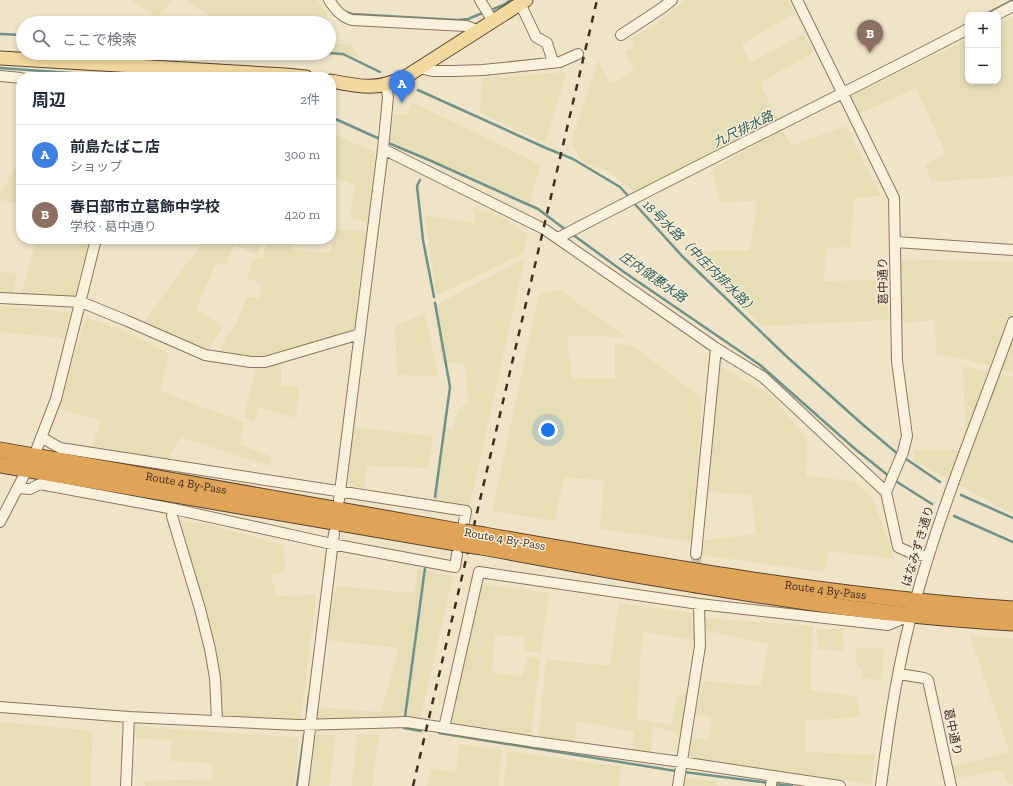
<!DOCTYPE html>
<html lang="ja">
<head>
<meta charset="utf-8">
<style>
  body { margin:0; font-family:"Zilla Slab","Noto Sans JP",serif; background:#f2f2f3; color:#1f2937 }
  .controls { position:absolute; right:12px; top:12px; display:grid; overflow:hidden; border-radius:8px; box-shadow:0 2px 6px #0003 }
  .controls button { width:36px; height:36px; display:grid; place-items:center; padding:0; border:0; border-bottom:1px solid #e0e1e3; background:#fff; color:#1f2937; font:20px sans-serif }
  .you { position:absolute; left:548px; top:430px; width:14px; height:14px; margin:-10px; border:3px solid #fff; border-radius:50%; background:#1a73e8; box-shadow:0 0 0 6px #1a73e833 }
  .badge { display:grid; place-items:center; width:26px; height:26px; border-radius:50%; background:#9e2a2b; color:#fff; font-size:13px; font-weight:700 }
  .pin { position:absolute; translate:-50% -33px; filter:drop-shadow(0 1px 2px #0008) }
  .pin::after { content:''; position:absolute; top:21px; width:14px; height:12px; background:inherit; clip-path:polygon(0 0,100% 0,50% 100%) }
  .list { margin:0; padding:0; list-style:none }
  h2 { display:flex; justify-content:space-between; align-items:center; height:52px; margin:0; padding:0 16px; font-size:17px }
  h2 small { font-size:13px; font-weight:400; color:#747a83 }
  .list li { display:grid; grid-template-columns:26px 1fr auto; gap:12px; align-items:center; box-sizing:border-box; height:60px; padding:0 16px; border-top:1px solid #e0e1e3 }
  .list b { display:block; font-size:15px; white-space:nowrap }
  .list p { margin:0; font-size:13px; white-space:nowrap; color:#747a83 }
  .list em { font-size:13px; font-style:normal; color:#747a83 }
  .icon { flex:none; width:22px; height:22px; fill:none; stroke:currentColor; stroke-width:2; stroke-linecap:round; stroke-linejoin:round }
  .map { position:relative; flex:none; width:1013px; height:786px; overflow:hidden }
  .search { position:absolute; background:#fff; box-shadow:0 2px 6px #0003; left:16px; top:16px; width:320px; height:44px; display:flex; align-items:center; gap:10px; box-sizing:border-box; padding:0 14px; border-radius:22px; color:#747a83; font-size:15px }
  .panel { position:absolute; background:#fff; box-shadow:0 2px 6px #0003; left:16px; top:72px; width:320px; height:172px; border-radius:16px }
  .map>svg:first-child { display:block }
  .farmland { fill:#e6deb5 }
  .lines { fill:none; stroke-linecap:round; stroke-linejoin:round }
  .stream { stroke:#6f938a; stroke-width:2.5 }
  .minor-tunnel { stroke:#ccc0a6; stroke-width:10; stroke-dasharray:10 5; stroke-linecap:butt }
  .minor-casing { stroke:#8d765c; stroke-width:12 }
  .major-casing { stroke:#5b4430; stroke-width:15 }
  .highway-casing { stroke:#5b4430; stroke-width:17 }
  .minor { stroke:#faf1dc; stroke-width:10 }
  .major { stroke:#f3d9a0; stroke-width:13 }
  .highway { stroke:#e0a458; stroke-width:15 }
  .rail { stroke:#3d2e20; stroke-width:2.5; stroke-dasharray:7 7; stroke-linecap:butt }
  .highway-bridge-casing { stroke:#5b4430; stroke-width:17; stroke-linecap:butt }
  .highway-bridge { stroke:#e0a458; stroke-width:15 }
  .labels { text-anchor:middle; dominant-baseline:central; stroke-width:3; stroke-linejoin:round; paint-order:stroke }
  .street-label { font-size:12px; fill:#3d2e20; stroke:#f7eed8 }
  .water-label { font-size:13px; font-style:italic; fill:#2f5d5a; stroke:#f7eed8 }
</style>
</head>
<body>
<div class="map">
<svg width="1013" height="786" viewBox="0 0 1013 786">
  <rect width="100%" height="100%" fill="#f0e4c8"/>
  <!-- farmland -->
  <path class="farmland" d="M131 0H172L158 17Z
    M185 0H317L327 13 323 23H221Z
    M684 0H788L795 13 742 44 750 63 803 34 814 52 760 83 779 123 637 195 610 172 583 163 571 143 598 60 610 84 634 71 625 52 634 47 630 39 655 25Z
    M1013 17V176L932 182 925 165 946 154 916 88 855 116 850 97 968 39V81H998V25Z
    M329 39 337 44 350 43 359 57 301 53H329Z
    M567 72 545 143 480 113 482 78Z
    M412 102 541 165 529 204 386 139 390 114 407 115Z
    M846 126 881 196 854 198 850 247 826 248 824 281 885 280 889 320 762 326 685 251H750L757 201 720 202 712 169 782 130 792 145Z
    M331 133 375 152 368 223 350 218 355 185 334 177 331 188Z
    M21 159V204L0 200V193Z
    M473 207 506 219 528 235 524 253 437 295 424 215 475 223Z
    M337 229 367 231 356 304 355 337 281 364V386H299L296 418 258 407 254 422 244 418 257 364 218 357 228 331 233 330 247 297 260 298 261 284 247 278 254 259H262L268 239H292L291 250 330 253Z
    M44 239H89L73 306 19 299 36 244 43 245Z
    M205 239H263L258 256 234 244 226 264 215 265 196 309 223 326 204 357 141 326Z
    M525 258 469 509 436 500 442 430 453 429 458 410 468 402 465 364 441 361 436 305Z
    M893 259 1013 262V372L963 359 936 355 935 320 895 324Z
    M0 272 17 273 13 297H0Z
    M560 290 626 337 567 336 572 378 615 379V343L633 346 702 398 693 542 600 529 604 480 564 478 555 521 492 511 539 294Z
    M0 306 70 312 65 338 0 332Z
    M425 313 438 376 397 375 395 326Z
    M86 317 128 333 169 353 160 391 243 422 240 445 273 457 269 466 180 437 165 465 91 448 101 420 57 409Z
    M720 366 770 395 807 438 806 476 853 481 872 497 895 559 829 551 824 572 701 555 700 541 756 534 751 495 705 492 714 371Z
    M963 366 1013 377V514L915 462 914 450H966Z
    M351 427 433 436 429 468 367 466 364 488 349 486Z
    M176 520 213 526 284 545 285 572 271 575 276 596 316 595 300 725 216 717 204 611 193 565Z
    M418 569 453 576 419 725 313 727 317 707 381 712 399 648 326 640 336 586 414 593Z
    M474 583 549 593 541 653 524 651 525 637 495 635 492 673 522 676 528 656 540 659 530 742 438 731Z
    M619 603 692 613 694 640 643 632 641 651 637 719 672 725 677 695 689 693 681 735 653 726 650 758 632 754 634 732 577 721 574 747 538 743 546 659 610 666Z
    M704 618 813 626 810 690 856 696 860 717 805 721 806 752 875 755 871 784 687 758 691 738 710 739 711 717 695 715 704 681 761 686 768 644 703 630Z
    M817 629H843L844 651 818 649Z
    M970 636 1013 639V783L1008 784 1002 770 951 779V767L1009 752Z
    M855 647 884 649 881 681 861 678 862 668H857Z
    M0 722 93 731 90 786H0Z
    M128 726 291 737 299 739 294 786H145V781L213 779 211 763 170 761 172 740 127 738Z
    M357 734 379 735 372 786H352Z
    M312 735H336L329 786H305Z
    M459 744 502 750 498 786H427L431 769 456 772Z
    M507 751 621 767 619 786H504Z
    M681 778 718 781 717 786H681Z"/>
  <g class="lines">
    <!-- stream -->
    <path class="stream" d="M489 11 503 5 511 0
      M346 12 352 14 457 20 468 19 485 12
      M984 15 1013 0
      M0 34 23 35
      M329 53 343 54 380 72
      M0 68 128 77
      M418 90 546 148 573 159 620 187 630 198
      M331 117 382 140
      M386 142 429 160 538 209 566 230
      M420 180 417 186 423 240 434 297
      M633 202 683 257 785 355 861 423 899 455
      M572 234 624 272 760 365 854 448 890 477
      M435 303 450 387 435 497
      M903 457 940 482
      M894 480 932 504
      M961 495 1013 518
      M954 516 1013 542
      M307 711 309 696
      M405 717 425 568
      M404 728 421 731
      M439 733 676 771
      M684 772 769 783
      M774 784 792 786
      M297 786 304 736"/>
    <!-- minor-tunnel -->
    <path class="minor-tunnel" d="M696 554 699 604"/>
    <!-- minor casing -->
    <g class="minor-casing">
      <path id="minor" d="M329 0C335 9 341 17 352 20L466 26 477 30
        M480 0 492 20
        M797 0 894 198 897 361 907 436 903 452 886 492 898 547 909 552 928 557
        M520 3 536 37 547 43 553 62
        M996 15 1013 6
        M621 35 662 8 672 0
        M419 68 434 71H453L483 70 560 62 578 54
        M0 76 21 78
        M134 77 135 67
        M383 149 544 229 716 348 763 377 886 492
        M558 238C694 166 832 100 968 29
        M896 242 1013 250
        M0 298 81 302 125 320 205 355 251 362H265L360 334
        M41 437 60 448 466 511 464 522
        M19 488 30 489 40 484 174 509 332 544 455 567 457 554
        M339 500 383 149 388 97 386 85
        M174 509 172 516 200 609 210 649 215 678 217 721
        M0 522 34 456 56 399 96 239
        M696 554 716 348
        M899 674 924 678 928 680 951 786
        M0 707 129 717 299 725 407 722 535 742 681 762 840 786
        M444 728 479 572 699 604 888 625 909 616
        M126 786 129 717
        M303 786 334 533
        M678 786 700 646 699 604
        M771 786 772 776
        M881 786C889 724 898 662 915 602 941 506 980 415 1013 322"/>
    </g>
    <!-- major casing -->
    <g class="major-casing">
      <path id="major" d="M0 58 285 75 306 77
        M331 81C361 87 378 91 407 76L526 0"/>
    </g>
    <!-- highway casing -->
    <g class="highway-casing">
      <g id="highway">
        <path id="s1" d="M0 450 464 532"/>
        <path d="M0 465 462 544"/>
        <path id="s2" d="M484 535C659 566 835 597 1013 609"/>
        <path d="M482 547C596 568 711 589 827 605 889 614 951 619 1013 623"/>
      </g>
    </g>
    <!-- minor -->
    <use href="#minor" class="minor"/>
    <!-- major -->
    <use href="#major" class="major"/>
    <!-- highway -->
    <use href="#highway" class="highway"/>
    <!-- rail -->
    <path class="rail" d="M413 786 597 0"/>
    <!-- highway-bridge casing -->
    <g class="highway-bridge-casing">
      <path id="highway-bridge" d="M464 532 484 535
        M462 544 482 547"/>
    </g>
    <!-- highway-bridge -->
    <use href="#highway-bridge" class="highway-bridge"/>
  </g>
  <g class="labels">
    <!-- street labels -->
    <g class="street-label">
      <text transform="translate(883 281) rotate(-91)">葛中通り</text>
      <text stroke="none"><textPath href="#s1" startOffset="189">Route 4 By-Pass</textPath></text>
      <text transform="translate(505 539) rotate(10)">Route 4 By-Pass</text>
      <text transform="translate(918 546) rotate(-73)">はなみずき通り</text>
      <text stroke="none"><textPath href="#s2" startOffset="346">Route 4 By-Pass</textPath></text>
      <text transform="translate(953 732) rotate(78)">葛中通り</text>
    </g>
    <!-- water labels -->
    <g class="water-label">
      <text transform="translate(743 129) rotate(-26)">九尺排水路</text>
      <text transform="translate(700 257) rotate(45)">18号水路（中庄内排水路）</text>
      <text transform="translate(653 277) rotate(35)">庄内領悪水路</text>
    </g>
  </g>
</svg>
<div class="controls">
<button>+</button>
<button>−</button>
</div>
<div class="you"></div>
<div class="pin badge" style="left:402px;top:103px;background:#3f7fe0">A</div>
<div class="pin badge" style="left:870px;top:53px;background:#8d6e63">B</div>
<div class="search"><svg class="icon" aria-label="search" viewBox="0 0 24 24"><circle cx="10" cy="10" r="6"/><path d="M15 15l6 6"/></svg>ここで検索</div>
<section class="panel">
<h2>周辺<small>2件</small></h2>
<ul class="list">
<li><span class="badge" style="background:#3f7fe0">A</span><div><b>前島たばこ店</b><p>ショップ</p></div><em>300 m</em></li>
<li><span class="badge" style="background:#8d6e63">B</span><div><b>春日部市立葛飾中学校</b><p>学校 · 葛中通り</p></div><em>420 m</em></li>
</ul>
</section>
</div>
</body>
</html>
